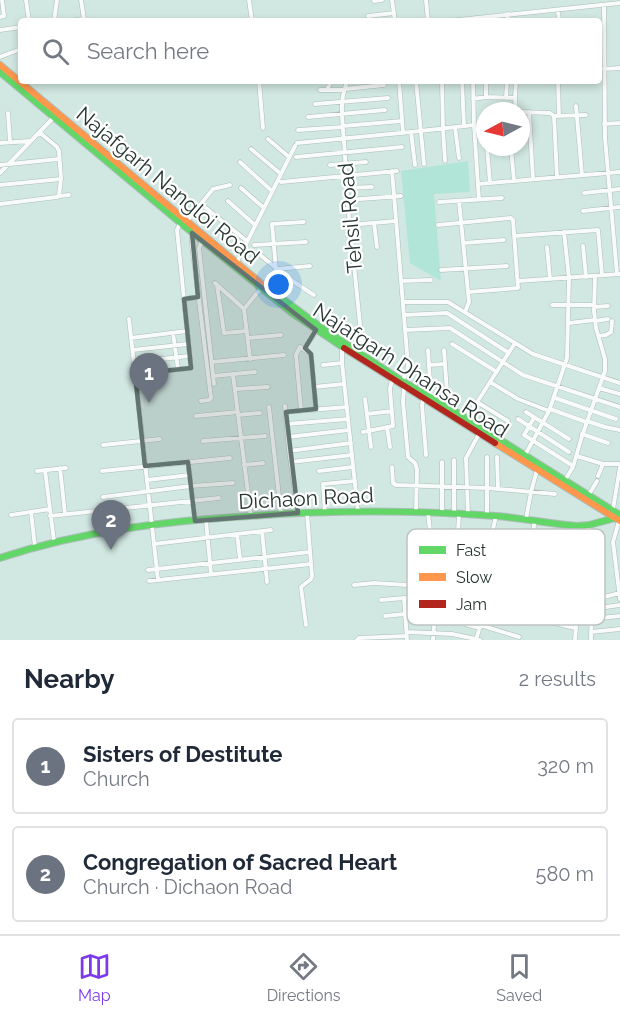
<!DOCTYPE html>
<html lang="en">
<head>
<meta charset="utf-8">
<style>
  body { margin:0; font-family:Raleway,sans-serif; background:#f2f2f3; color:#1f2937 }
  .compass { position:absolute; left:476px; top:102px; width:54px; height:54px; border-radius:50%; background:#fff; box-shadow:0 3px 9px #0003; rotate:263deg }
  .you { position:absolute; left:279px; top:285px; width:21px; height:21px; margin:-15px; border:4px solid #fff; border-radius:50%; background:#1a73e8; box-shadow:0 0 0 9px #1a73e833 }
  .badge { display:grid; place-items:center; width:39px; height:39px; border-radius:50%; background:#7c3aed; color:#fff; font-size:20px; font-weight:700 }
  .pin { position:absolute; translate:-50% -50px; filter:drop-shadow(0 2px 3px #0008) }
  .pin::after { content:''; position:absolute; top:32px; width:21px; height:18px; background:inherit; clip-path:polygon(0 0,100% 0,50% 100%) }
  .list { margin:0; padding:0; list-style:none }
  h2 { display:flex; justify-content:space-between; align-items:center; height:78px; margin:0; padding:0 24px; font-size:26px }
  h2 small { font-size:20px; font-weight:400; color:#747a83 }
  .list li { display:grid; grid-template-columns:39px 1fr auto; gap:18px; align-items:center; box-sizing:border-box; height:96px; margin:0 12px 12px; padding:0 12px; border:2px solid #e0e1e3; border-radius:6px }
  .list b { display:block; font-size:22px; white-space:nowrap }
  .list p { margin:0; font-size:20px; white-space:nowrap; color:#747a83 }
  .list em { font-size:20px; font-style:normal; color:#747a83 }
  .icon { flex:none; width:33px; height:33px; fill:none; stroke:currentColor; stroke-width:2; stroke-linecap:round; stroke-linejoin:round }
  .map { position:relative; flex:none; width:620px; height:640px; overflow:hidden }
  .search { position:absolute; background:#fff; box-shadow:0 3px 9px #0003; left:18px; right:18px; top:18px; height:66px; display:flex; align-items:center; gap:15px; box-sizing:border-box; padding:0 21px; border-radius:6px; color:#747a83; font-size:22px }
  .sheet { height:294px; background:#fff }
  nav { display:flex; justify-content:space-around; align-items:center; box-sizing:border-box; height:84px; border-top:2px solid #e0e1e3; background:#fff; font-size:16px; color:#747a83 }
  nav a { display:grid; justify-items:center; gap:3px }
  nav .on { color:#7c3aed }
  .map>svg:first-child { display:block }
  .green { fill:#b1e5d7 }
  .lines { fill:none; stroke-linecap:round; stroke-linejoin:round }
  .street-casing { stroke:#adbdb9; stroke-width:5 }
  .fast-casing { stroke:#adbdb9; stroke-width:8 }
  .slow-casing { stroke:#adbdb9; stroke-width:8 }
  .jam-casing { stroke:#adbdb9; stroke-width:8 }
  .street { stroke:#f8fbfa; stroke-width:4 }
  .fast { stroke:#63d668; stroke-width:6 }
  .slow { stroke:#ff974d; stroke-width:6 }
  .jam { stroke:#b3261e; stroke-width:6 }
  .marked { fill:#637570; fill-opacity:0.2; stroke:#637570; stroke-width:4.5; stroke-linejoin:round }
  .labels { text-anchor:middle; dominant-baseline:central; stroke-width:4.5; stroke-linejoin:round; paint-order:stroke }
  .street-label { font-size:21px; fill:#283733; stroke:#fff }
  .key { fill:#fff; stroke:#bec3c2; stroke-width:1.5 }
  .key-label { font-size:16px; fill:#283733 }
</style>
</head>
<body>
<div class="map">
<svg width="620" height="640" viewBox="0 0 620 640">
  <rect width="100%" height="100%" fill="#d1e7e1"/>
  <!-- green -->
  <path class="green" d="M468 161 470 192 434 194 441 281 410 263 401 171Z"/>
  <g class="lines">
    <!-- street casing -->
    <g class="street-casing">
      <path id="street" d="M26 0 29 21
        M249 0 252 21
        M392 0 395 21
        M426 0 428 21
        M374 1 382 0
        M604 5 605 138 617 274
        M558 10 559 21
        M368 16 394 13
        M0 17 4 16 2 0
        M54 21 57 0
        M70 21 84 19 81 0
        M449 21 620 3
        M507 21 508 14
        M0 30 21 27
        M0 57 21 49
        M604 69 620 68
        M259 81 263 128
        M347 81C345 88 342 96 342 104 341 128 347 152 345 176L363 354
        M399 81 403 133
        M416 81 424 164
        M442 81 443 129 445 161
        M462 81 464 126
        M473 81 474 125 479 200
        M558 81 559 116
        M345 89 384 85
        M320 90H344
        M327 90 331 81
        M486 97V81
        M506 98 507 81
        M515 98 516 111
        M473 99 486 97 515 98 516 81
        M315 104 388 98
        M576 106 582 175
        M521 112 550 113 554 116 586 115
        M529 112 533 179
        M8 113 10 142
        M554 116 557 177
        M308 117 385 110
        M604 124 620 123
        M343 126 402 121
        M455 127 459 158
        M298 130 343 127
        M411 132 415 165
        M268 139 289 157
        M0 143 30 141
        M297 143 411 132 474 125
        M487 147 490 183
        M511 147 514 181
        M251 149 281 174
        M296 157 402 147
        M240 162 272 191
        M0 165 59 159
        M330 165 366 162
        M392 171 408 365 407 372 402 381
        M0 173 55 116
        M281 182 397 171
        M478 184 620 172
        M0 185 61 179
        M241 188 264 208
        M346 188 372 187
        M584 193 620 189
        M59 196 69 195
        M347 200 401 196
        M228 201 255 225
        M459 201 469 302 465 312
        M439 202 502 198
        M0 204 57 197 59 195 61 179 59 151 57 147 39 132
        M201 204 247 241
        M583 211 620 207
        M187 221 213 189 230 185
        M374 223 377 247
        M349 225 396 221
        M438 225 511 218 513 220 518 288 468 292
        M192 233V244L211 398 209 400 201 401
        M514 236 598 230 602 275
        M202 241 199 248 214 384
        M463 243 504 240
        M254 245 306 242
        M583 246 586 277
        M547 247 550 279
        M260 255 291 280 314 295
        M237 262 295 146
        M277 269 310 266
        M441 270 507 266
        M401 281 431 280
        M518 281 620 274
        M215 283 244 309
        M217 285 224 333 247 331
        M184 299 198 297
        M403 302H448L533 354 620 383
        M552 305H594
        M594 307 608 306
        M404 315 447 313 509 353
        M129 319 158 580
        M595 321 608 319
        M569 323 595 320
        M405 330 450 328 523 375 620 407
        M173 333 178 369
        M599 336 606 335 611 332 612 321
        M131 338 187 331
        M248 338 281 335
        M452 344 497 372
        M342 345V363L358 512
        M304 349 317 330
        M133 350 188 344
        M428 350 431 397
        M444 350 448 406
        M250 359 244 309 276 270 272 224 304 222
        M134 362 189 356
        M212 362 284 355
        M323 365 342 363
        M429 365 445 364
        M135 374 191 368 177 230 180 223
        M233 375 251 516
        M213 376 255 372
        M490 382 518 399 549 411
        M314 387 344 384
        M404 387 403 402 408 457 415 463 417 469 416 512
        M599 388 620 394
        M236 389 268 387
        M555 398 616 419
        M365 399 371 447
        M423 399 422 405 426 455
        M477 402 508 421
        M285 406 289 451 298 513
        M269 407 281 514
        M550 409 586 422
        M301 410 296 355 300 347 311 354 316 409
        M286 412 347 407
        M526 412 569 439
        M367 414 392 411
        M238 415 260 413
        M196 416 238 412
        M467 418 515 343
        M534 418 524 435 573 466
        M518 419 569 452
        M587 421 605 427 620 430
        M287 424 348 419
        M387 427 390 447
        M363 432 393 426 390 389 392 380
        M582 434 608 443
        M288 437 349 430
        M203 441 265 436
        M103 445 160 439
        M289 451 351 443
        M577 456 603 464
        M497 457 498 489
        M524 457 549 411 567 358 569 278 564 232
        M454 460V514
        M188 462 195 521
        M291 462 352 455
        M244 465 263 463
        M392 467 393 483 396 485 488 488 555 494
        M60 468 65 514
        M45 470 54 541
        M37 471 66 468
        M102 471 230 458
        M319 471 353 467
        M598 476 603 464H620
        M147 480 190 475
        M565 480 573 467 582 436 605 371V359L596 328 594 311 595 276
        M588 496 597 481
        M103 497 191 486 233 483
        M613 509 620 467
        M31 512 35 547
        M428 512 433 561 434 564 482 566 580 580
        M325 513 323 484 355 481
        M442 513V462
        M468 514 466 458 479 434
        M11 515 50 509
        M487 515V457
        M50 516 219 498
        M526 519 531 492 537 470
        M206 520 211 574
        M535 521 529 551 523 604 527 606 563 611
        M619 521 613 542 620 599
        M262 531 267 582
        M237 534 240 559
        M154 544 271 530
        M489 547 585 558
        M443 548 487 552
        M148 570 309 552
        M568 578 563 610 565 612 576 614
        M149 581 311 564
        M354 585 374 583 473 589 489 547 496 516
        M491 586 524 591
        M455 589 459 514
        M404 598 407 640
        M594 599 599 580 602 548
        M381 600 404 598 458 600
        M578 601 592 600 620 593
        M542 608 547 575
        M414 609 459 610 483 617
        M592 609 620 605
        M484 613 521 623
        M385 616 405 614
        M529 617 575 628
        M421 619 458 622 480 628
        M591 619 620 616
        M306 625 301 587 311 579 312 576 307 513
        M480 625 519 637
        M407 632 452 634 480 640
        M591 632 620 629
        M357 640 359 638 407 636
        M433 640 437 588
        M476 640 490 592 494 568
        M575 640 578 601 589 525
        M591 640 592 600"/>
    </g>
    <!-- fast casing -->
    <g class="fast-casing">
      <path id="fast" d="M0 72 183 225 292 313 344 348
        M280 297 319 326 402 381 448 407 620 515
        M0 558C81 531 166 521 250 516 332 510 414 510 496 516 523 518 550 524 577 526L589 525 615 518"/>
    </g>
    <!-- slow casing -->
    <g class="slow-casing">
      <path id="slow" d="M0 65 263 285 280 297
        M495 443 620 521"/>
    </g>
    <!-- jam casing -->
    <g class="jam-casing">
      <path id="jam" d="M344 348 495 443"/>
    </g>
    <!-- street -->
    <use href="#street" class="street"/>
    <!-- fast -->
    <use href="#fast" class="fast"/>
    <!-- slow -->
    <use href="#slow" class="slow"/>
    <!-- jam -->
    <use href="#jam" class="jam"/>
  </g>
  <!-- marked area -->
  <path class="marked" d="M192 233 316 330 305 348 311 354 316 409 286 412 298 513 195 521 188 462 145 466 135 374 191 368 184 299 198 297Z"/>
  <g class="labels">
    <!-- street labels -->
    <g class="street-label">
      <text transform="translate(168 185) rotate(40)">Najafgarh Nangloi Road</text>
      <text transform="translate(350 218) rotate(-95)">Tehsil Road</text>
      <text transform="translate(411 370) rotate(33)">Najafgarh Dhansa Road</text>
      <text transform="translate(306 498) rotate(-3)">Dichaon Road</text>
    </g>
  </g>
  <!-- legend -->
  <rect x="407" y="529" width="198" height="96" rx="9" class="key"/>
  <rect x="419" y="546" width="27" height="8" fill="#63d668"/>
  <rect x="419" y="573" width="27" height="8" fill="#ff974d"/>
  <rect x="419" y="600" width="27" height="8" fill="#b3261e"/>
  <g class="key-label">
    <text x="456" y="556">Fast</text>
    <text x="456" y="583">Slow</text>
    <text x="456" y="610">Jam</text>
  </g>
</svg>
<svg class="compass" viewBox="-18 -18 36 36"><path d="M0-13l5 13h-10z" fill="#e53935"/><path d="M0 13l5-13h-10z" fill="#747a83"/></svg>
<div class="you"></div>
<div class="pin badge" style="left:149px;top:403px;background:#6b7280">1</div>
<div class="pin badge" style="left:111px;top:550px;background:#6b7280">2</div>
<div class="search"><svg class="icon" aria-label="search" viewBox="0 0 24 24"><circle cx="10" cy="10" r="6"/><path d="M15 15l6 6"/></svg>Search here</div>
</div>
<section class="sheet">
<h2>Nearby<small>2 results</small></h2>
<ul class="list">
<li><span class="badge" style="background:#6b7280">1</span><div><b>Sisters of Destitute</b><p>Church</p></div><em>320 m</em></li>
<li><span class="badge" style="background:#6b7280">2</span><div><b>Congregation of Sacred Heart</b><p>Church · Dichaon Road</p></div><em>580 m</em></li>
</ul>
</section>
<nav>
<a class="on"><svg class="icon" aria-label="map" viewBox="0 0 24 24"><path d="M3 6l6-2 6 2 6-2v14l-6 2-6-2-6 2zM9 4v14M15 6v14"/></svg>Map</a>
<a><svg class="icon" aria-label="directions" viewBox="0 0 24 24"><path d="M12 3l9 9-9 9-9-9zM9 14v-3h6M13 9l2 2-2 2"/></svg>Directions</a>
<a><svg class="icon" aria-label="saved" viewBox="0 0 24 24"><path d="M7 4h10v16l-5-4-5 4z"/></svg>Saved</a>
</nav>
</body>
</html>
